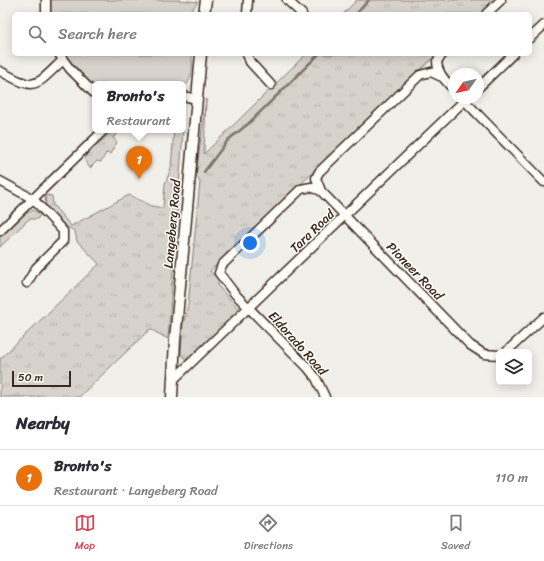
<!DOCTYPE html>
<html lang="en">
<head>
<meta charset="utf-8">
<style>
  body { margin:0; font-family:Sriracha,sans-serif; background:#f7f7f7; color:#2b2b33 }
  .controls { position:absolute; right:12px; bottom:12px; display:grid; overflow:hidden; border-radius:6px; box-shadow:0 2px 10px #0003 }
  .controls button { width:36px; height:36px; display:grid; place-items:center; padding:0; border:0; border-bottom:1px solid #e1e1e2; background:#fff; color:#2b2b33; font:20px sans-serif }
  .compass { position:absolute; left:448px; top:68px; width:36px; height:36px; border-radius:50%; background:#fff; box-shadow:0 2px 10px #0003; rotate:236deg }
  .scale { position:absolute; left:12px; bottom:10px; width:59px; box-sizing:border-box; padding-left:4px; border:2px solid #3b2a1e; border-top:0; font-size:11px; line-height:14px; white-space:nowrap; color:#3b2a1e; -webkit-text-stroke:3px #fdfcf7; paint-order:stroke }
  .you { position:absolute; left:250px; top:243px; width:14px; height:14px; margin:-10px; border:3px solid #fff; border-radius:50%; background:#1a73e8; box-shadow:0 0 0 6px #1a73e833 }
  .badge { display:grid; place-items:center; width:26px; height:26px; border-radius:50%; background:#d1495b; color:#fff; font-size:13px; font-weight:700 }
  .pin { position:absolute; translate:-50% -33px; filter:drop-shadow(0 1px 2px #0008) }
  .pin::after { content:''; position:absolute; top:21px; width:14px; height:12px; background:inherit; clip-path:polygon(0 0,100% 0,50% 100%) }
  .popup { position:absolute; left:92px; top:81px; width:94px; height:52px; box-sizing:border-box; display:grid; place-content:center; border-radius:6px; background:#fff; filter:drop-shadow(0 1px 3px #0005); font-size:13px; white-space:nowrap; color:#7c7c81 }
  .popup b { font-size:15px; color:#2b2b33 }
  .popup::after { content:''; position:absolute; left:50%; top:100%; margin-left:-8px; border:8px solid transparent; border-top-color:#fff }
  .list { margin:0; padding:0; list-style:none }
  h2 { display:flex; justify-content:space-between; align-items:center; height:52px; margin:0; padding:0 16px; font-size:17px }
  h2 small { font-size:13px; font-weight:400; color:#7c7c81 }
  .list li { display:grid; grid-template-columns:26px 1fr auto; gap:12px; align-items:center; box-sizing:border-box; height:56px; padding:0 16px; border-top:1px solid #e1e1e2 }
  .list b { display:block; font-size:15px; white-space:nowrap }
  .list p { margin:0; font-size:13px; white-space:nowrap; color:#7c7c81 }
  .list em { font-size:13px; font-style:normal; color:#7c7c81 }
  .icon { flex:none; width:22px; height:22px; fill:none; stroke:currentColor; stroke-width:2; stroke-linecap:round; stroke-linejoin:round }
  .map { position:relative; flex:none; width:544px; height:397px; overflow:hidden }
  .search { position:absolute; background:#fff; box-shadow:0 2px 10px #0003; left:12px; right:12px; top:12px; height:44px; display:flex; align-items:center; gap:10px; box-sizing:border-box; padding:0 14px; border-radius:6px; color:#7c7c81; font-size:15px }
  .sheet { height:108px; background:#fff }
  nav { display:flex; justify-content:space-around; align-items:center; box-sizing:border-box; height:56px; border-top:1px solid #e1e1e2; background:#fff; font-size:11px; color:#7c7c81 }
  nav a { display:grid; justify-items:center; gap:2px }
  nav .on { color:#d1495b }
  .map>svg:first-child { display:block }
  .grass { fill:url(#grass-tufts); stroke:#897e75 }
  .park { fill:#d7d2cc; stroke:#897e75 }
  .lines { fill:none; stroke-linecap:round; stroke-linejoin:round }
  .stream { stroke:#80746b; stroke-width:2.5 }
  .minor-casing { stroke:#3b2a1e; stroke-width:11 }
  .major-casing { stroke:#3b2a1e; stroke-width:13 }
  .minor { stroke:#fdfcf7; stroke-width:8 }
  .major { stroke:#fdfcf7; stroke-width:10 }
  .labels { text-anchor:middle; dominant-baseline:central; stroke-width:3; stroke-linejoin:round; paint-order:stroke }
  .street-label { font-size:13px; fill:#3b2a1e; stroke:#fdfcf7 }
</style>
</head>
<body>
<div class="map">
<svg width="544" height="397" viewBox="0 0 544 397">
  <defs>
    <pattern id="grass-tufts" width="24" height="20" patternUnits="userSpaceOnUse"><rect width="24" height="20" fill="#d7d2cc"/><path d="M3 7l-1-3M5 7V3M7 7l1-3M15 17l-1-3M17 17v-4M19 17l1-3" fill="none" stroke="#b9b4af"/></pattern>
  </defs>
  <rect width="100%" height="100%" fill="#f1efea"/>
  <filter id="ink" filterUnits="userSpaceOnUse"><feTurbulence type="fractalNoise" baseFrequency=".025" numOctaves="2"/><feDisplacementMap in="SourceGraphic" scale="8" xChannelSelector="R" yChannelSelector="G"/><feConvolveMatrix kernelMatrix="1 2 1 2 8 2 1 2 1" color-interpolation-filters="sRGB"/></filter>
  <g filter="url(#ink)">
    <!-- grass -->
    <path class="grass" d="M357 0H496L481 14H343Z
      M306 54H437L210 271 219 280 218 286 238 308 239 312 191 358 185 359 181 354 183 324 188 305 200 182 196 176 206 99 204 154Z
      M114 130 120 131 113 138 117 142 110 154 106 153 101 162 97 161 90 168 85 161 86 155Z
      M174 130 183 131 168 339 150 329 79 397H0V359L99 264 77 241 75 231 65 226 46 206 45 195 52 196 53 205 71 226 129 195 152 206 163 208 165 184 171 168Z
      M33 210 41 215 37 219H29L0 247V237L23 215Z"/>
    <!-- park -->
    <path class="park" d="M50 0H180L198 2 193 8 192 14H50Z
      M64 54H192C192 65 194 81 183 87V84H95V89Z"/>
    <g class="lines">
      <!-- stream -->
      <path class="stream" d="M356 14 369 0
        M204 172 228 140 248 124 319 54"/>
      <!-- minor casing -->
      <g class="minor-casing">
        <path id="minor" d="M46 0V14
          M287 0 302 14
          M247 14 248 0
          M486 14 501 0
          M530 38 544 25
          M59 54 70 69 95 94
          M247 54 250 62 271 85
          M443 54 437 61C437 73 446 81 454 90
          M0 71C37 91 33 88 63 60
          M442 77 431 72 420 75 319 172 316 178 321 191 470 345 484 354 499 355
          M478 88 513 54
          M183 96 197 99
          M462 98 544 182
          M0 181 33 199 63 231V241L36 268 27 283
          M321 191 311 187 301 189 222 265 219 273 235 294 308 368 316 378 325 397
          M0 231 104 130
          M506 352 544 317
          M172 381 467 98"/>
      </g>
      <!-- major casing -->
      <g class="major-casing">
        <path id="major" d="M204 14 206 0
          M172 397 175 340 201 54"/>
      </g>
      <!-- minor -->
      <use href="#minor" class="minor"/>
      <!-- major -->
      <use href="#major" class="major"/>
    </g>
  </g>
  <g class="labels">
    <!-- street labels -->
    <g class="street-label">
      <text transform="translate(172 224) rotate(-85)">Langeberg Road</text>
      <text transform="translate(312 231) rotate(-44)">Tara Road</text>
      <text transform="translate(415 271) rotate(46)">Pioneer Road</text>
      <text transform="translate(298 343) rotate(48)">Eldorado Road</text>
    </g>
  </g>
</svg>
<div class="controls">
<button><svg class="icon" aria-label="layers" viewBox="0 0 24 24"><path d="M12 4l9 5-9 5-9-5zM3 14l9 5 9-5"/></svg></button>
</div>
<svg class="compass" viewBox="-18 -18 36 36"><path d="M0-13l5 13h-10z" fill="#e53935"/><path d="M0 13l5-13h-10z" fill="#7c7c81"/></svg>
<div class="scale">50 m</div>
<div class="you"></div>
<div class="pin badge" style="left:139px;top:179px;background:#e8710a">1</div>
<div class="popup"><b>Bronto's</b>Restaurant</div>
<div class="search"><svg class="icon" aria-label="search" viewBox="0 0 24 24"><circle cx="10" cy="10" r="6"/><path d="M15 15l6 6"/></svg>Search here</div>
</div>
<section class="sheet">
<h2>Nearby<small></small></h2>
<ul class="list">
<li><span class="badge" style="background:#e8710a">1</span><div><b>Bronto's</b><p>Restaurant · Langeberg Road</p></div><em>110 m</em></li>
</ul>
</section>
<nav>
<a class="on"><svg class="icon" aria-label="map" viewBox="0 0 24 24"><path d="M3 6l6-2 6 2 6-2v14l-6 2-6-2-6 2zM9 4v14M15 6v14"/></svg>Map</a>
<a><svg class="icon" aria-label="directions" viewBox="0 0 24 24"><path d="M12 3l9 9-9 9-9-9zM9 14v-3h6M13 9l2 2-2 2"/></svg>Directions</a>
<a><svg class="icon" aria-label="saved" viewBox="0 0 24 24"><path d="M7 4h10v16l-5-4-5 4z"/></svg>Saved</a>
</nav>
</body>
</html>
